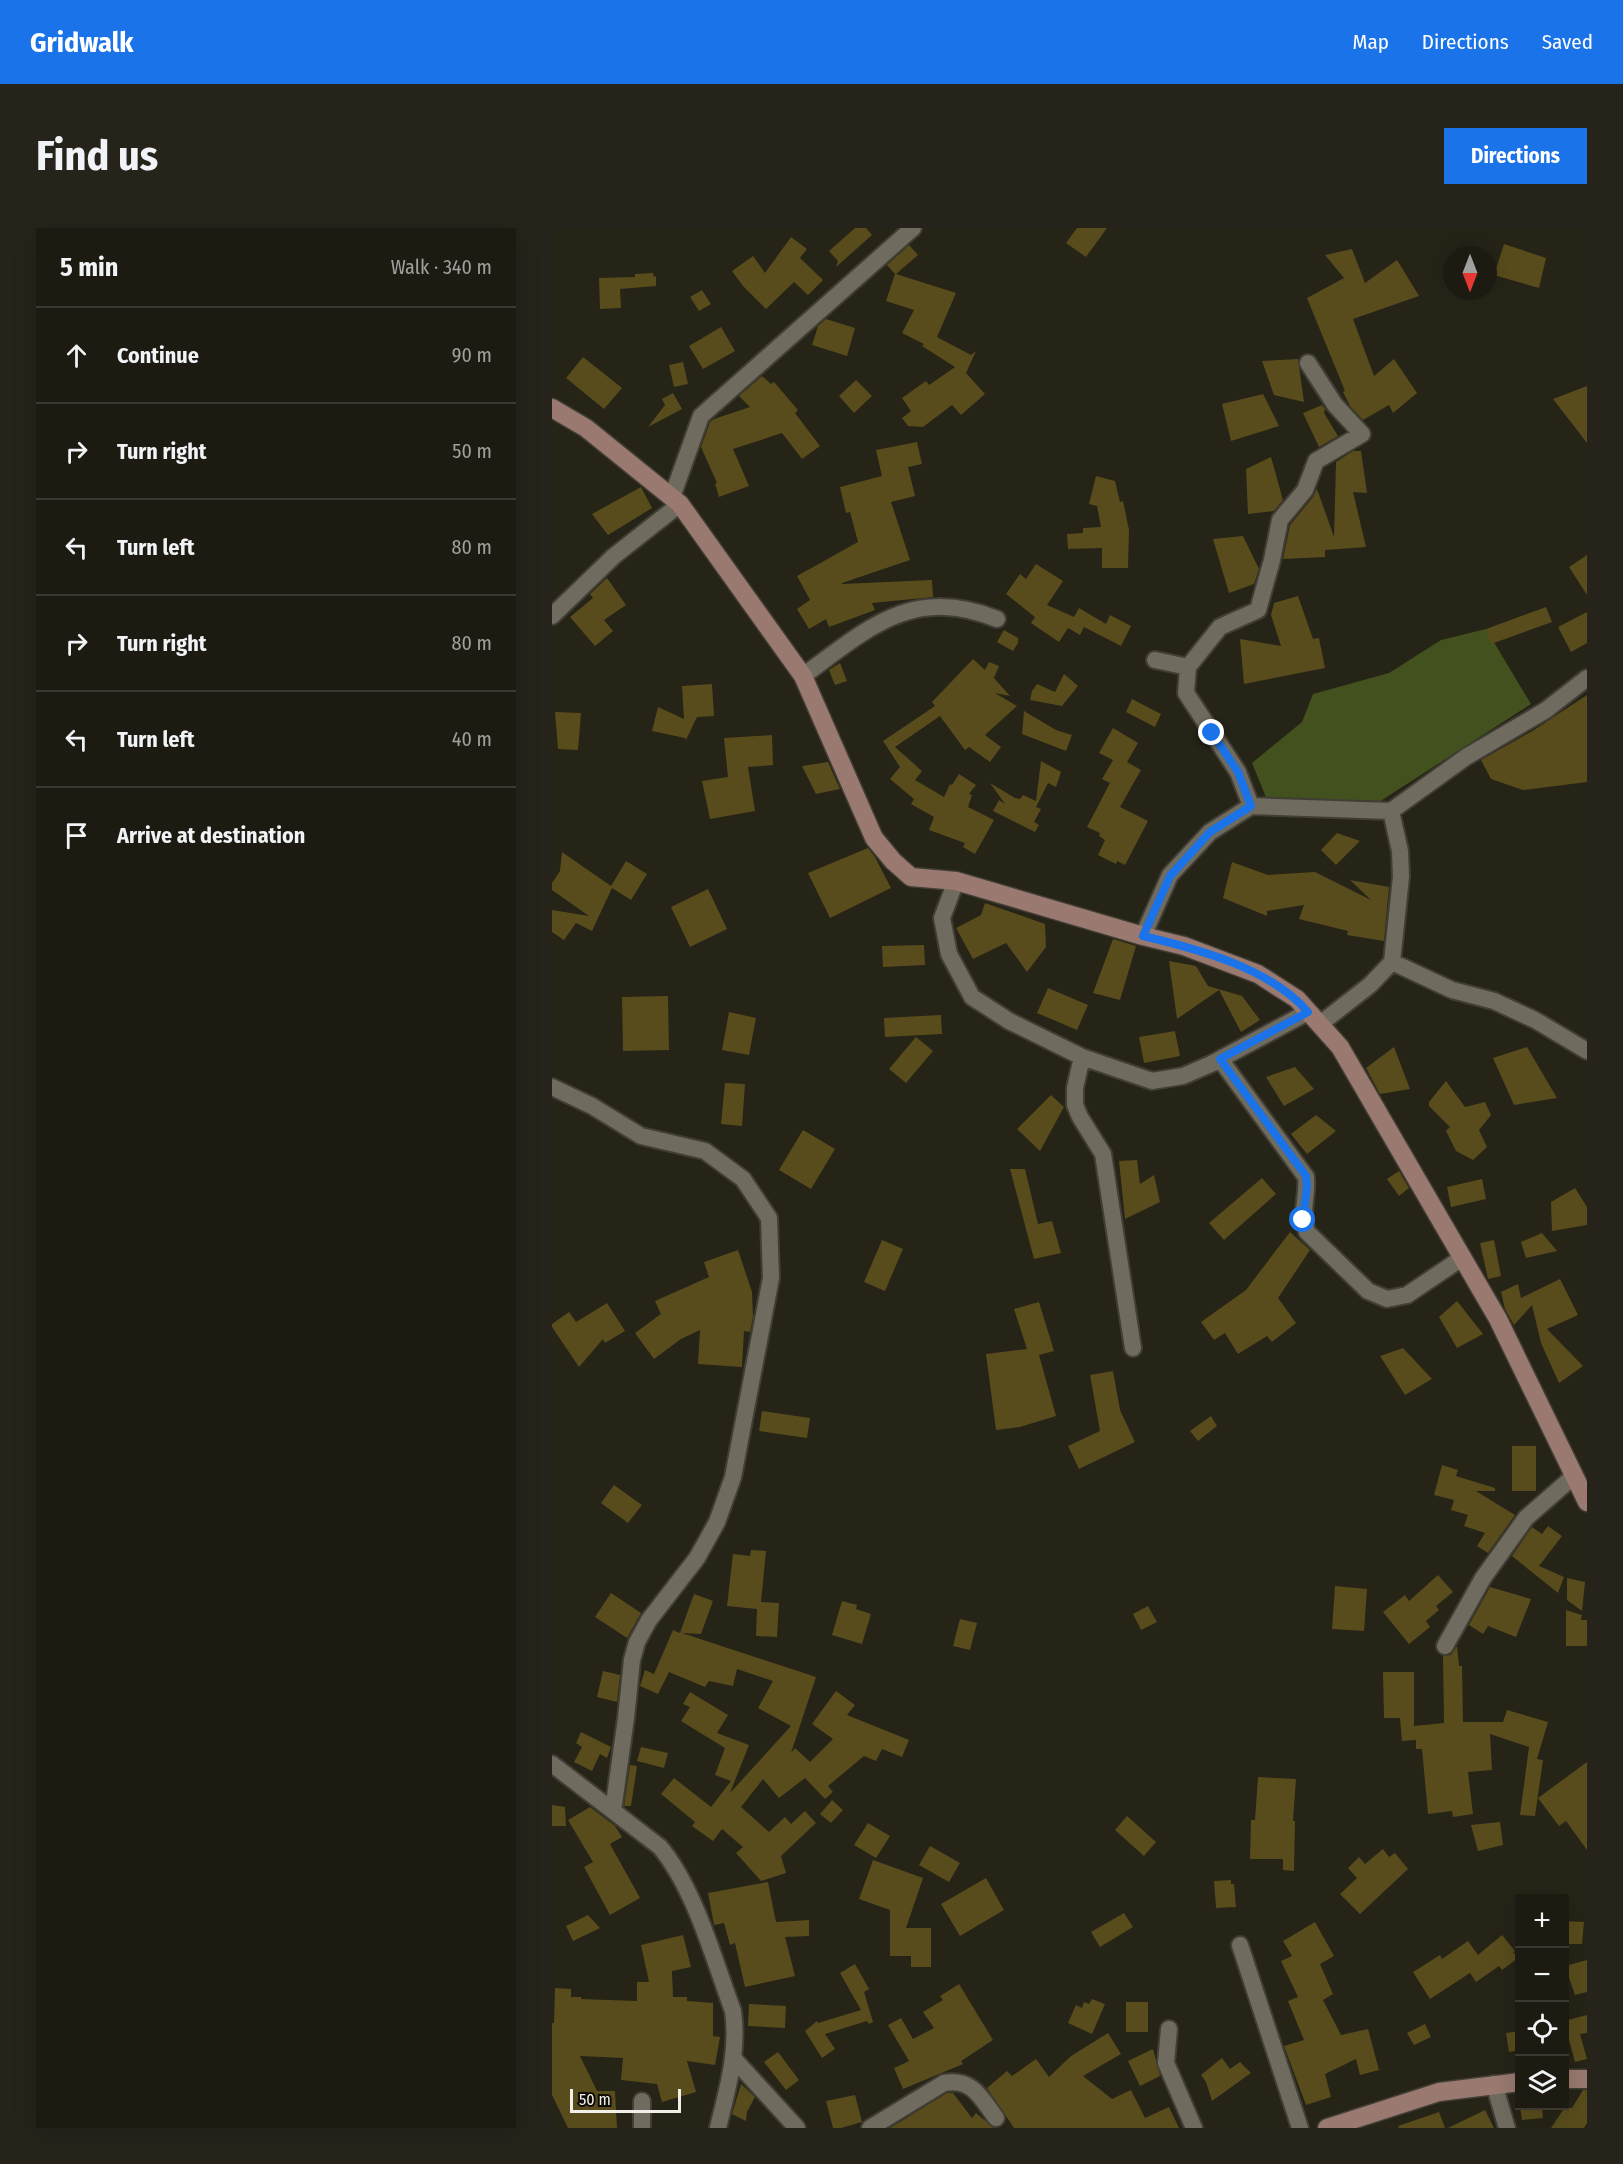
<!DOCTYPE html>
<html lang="en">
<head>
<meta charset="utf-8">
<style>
  body { margin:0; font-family:"Fira Sans Condensed",sans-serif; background:#25231a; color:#f1f3f6 }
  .controls { position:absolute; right:18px; bottom:18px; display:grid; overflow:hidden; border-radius:0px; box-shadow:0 6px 24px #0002 }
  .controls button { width:54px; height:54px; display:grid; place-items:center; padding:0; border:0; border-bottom:2px solid #3a3831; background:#1c1a11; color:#f1f3f6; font:30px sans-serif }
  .compass { position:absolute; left:891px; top:18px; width:54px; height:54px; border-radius:50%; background:#1c1a11; box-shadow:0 6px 24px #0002; rotate:180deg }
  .scale { position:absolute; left:18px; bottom:15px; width:111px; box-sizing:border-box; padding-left:6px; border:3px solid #f1efe8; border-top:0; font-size:16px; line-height:21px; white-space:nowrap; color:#f1efe8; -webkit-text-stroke:4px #0e0c07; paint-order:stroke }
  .stop { position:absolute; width:18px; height:18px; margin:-14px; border:4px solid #1a73e8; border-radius:50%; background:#fff }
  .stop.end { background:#1a73e8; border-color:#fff; box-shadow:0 2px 6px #0008 }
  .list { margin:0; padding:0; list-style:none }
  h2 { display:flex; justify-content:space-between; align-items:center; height:78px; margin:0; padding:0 24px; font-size:26px }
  h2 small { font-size:20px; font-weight:400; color:#a0a19f }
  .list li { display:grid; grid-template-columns:39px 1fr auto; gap:18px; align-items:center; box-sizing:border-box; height:96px; padding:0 24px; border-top:2px solid #3a3831 }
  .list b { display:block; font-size:22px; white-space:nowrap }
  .list em { font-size:20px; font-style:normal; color:#a0a19f }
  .icon { flex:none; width:33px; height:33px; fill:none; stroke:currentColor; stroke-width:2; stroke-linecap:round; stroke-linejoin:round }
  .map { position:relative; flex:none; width:1035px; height:1900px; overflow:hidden; border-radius:0px }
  header { display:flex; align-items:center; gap:36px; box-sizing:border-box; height:84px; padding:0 30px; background:#1a73e8; color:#fff }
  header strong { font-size:28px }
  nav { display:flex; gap:33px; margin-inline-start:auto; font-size:21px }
  .intro { display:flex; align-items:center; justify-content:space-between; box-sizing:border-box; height:144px; padding:0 36px }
  h1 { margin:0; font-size:42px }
  .button { padding:15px 27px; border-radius:0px; background:#1a73e8; color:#fff; font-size:21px; font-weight:700 }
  main { display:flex; gap:36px; padding:0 36px }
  aside { flex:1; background:#1c1a11; border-radius:0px; box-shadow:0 6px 24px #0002 }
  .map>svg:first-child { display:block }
  .green { fill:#42511e }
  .building { fill:#584c1c }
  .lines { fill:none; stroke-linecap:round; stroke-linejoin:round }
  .street-casing { stroke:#413e35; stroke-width:20 }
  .secondary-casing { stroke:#413e35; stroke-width:21 }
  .street { stroke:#6f6b5e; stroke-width:16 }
  .secondary { stroke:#997970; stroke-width:18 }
  .route { stroke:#1a73e8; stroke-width:8 }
</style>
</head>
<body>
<header>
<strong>Gridwalk</strong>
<nav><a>Map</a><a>Directions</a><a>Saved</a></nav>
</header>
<div class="intro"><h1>Find us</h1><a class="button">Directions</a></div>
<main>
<aside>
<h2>5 min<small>Walk · 340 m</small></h2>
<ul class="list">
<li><svg class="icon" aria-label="ahead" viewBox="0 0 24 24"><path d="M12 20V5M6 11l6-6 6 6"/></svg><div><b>Continue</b></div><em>90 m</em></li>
<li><svg class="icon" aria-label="right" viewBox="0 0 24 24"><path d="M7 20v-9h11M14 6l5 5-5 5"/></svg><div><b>Turn right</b></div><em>50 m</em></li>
<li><svg class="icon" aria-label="left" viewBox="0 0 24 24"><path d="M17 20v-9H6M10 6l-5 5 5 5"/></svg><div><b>Turn left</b></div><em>80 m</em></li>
<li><svg class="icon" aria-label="right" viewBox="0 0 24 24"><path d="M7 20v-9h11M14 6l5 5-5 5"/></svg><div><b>Turn right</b></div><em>80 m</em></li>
<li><svg class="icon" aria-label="left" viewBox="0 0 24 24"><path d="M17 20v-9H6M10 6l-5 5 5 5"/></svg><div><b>Turn left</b></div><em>40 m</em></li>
<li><svg class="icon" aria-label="arrive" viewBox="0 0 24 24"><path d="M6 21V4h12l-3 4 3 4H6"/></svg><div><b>Arrive at destination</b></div></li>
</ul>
</aside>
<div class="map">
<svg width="1035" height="1900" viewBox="0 0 1035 1900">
  <rect width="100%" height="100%" fill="#262317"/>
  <!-- green -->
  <path class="green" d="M934 401 979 476 827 574 715 572 700 535 750 494 761 466 837 445 889 412Z"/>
  <!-- building -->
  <path class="building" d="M303 0H314L320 7 284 39 286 33 277 23Z
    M525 0H555L534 29 514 15Z
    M239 9 255 21 248 30 271 52 256 67 242 54 214 81 191 58 180 43 201 28 213 45Z
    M952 16 994 30 987 60 942 47Z
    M357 17 366 27 344 46 404 65 385 109 419 127 424 123 414 145 433 166 409 187 400 177 371 199 356 198 350 190 359 183 350 170 374 153 377 157 403 139 370 118 372 116 350 105 362 82 334 73 343 46 335 37Z
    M800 21 813 55 845 32 867 68 801 91 822 148 842 131 865 165 841 185 837 177 811 192 798 178 791 164 793 163 755 70 792 50 773 27Z
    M101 45 102 49 104 48V58L68 61 69 80 48 81 47 50 83 49V46Z
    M150 62 159 76 147 83 138 69Z
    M274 91 303 100 295 128 260 117 266 98Z
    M169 99 183 123 151 141 137 118Z
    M31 129 70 160 52 181 14 150Z
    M746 131 752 174 722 167 710 133Z
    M131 134 136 156 122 159 117 137Z
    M210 148 219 156 222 154 246 182 243 185 268 218 250 231 230 205 181 221 197 258 167 269 163 256 165 255 149 219 158 194 162 191 198 179 187 168Z
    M304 152 320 168 302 185 287 168Z
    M1035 158V215L1001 171Z
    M121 165 130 181 96 199 113 177 110 171Z
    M711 166 727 198 679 213 670 176Z
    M770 177 773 181 772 185 786 208 767 219 751 185Z
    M365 214 370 236 356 239 363 268 339 274 358 332 290 355V356L380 352 381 369 320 375 323 382 277 399 274 391 257 401 245 381 258 372 245 348 306 314 298 284 294 285 288 259 330 248 324 222Z
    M801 223H809L815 265 801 264 814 319 773 322V329L731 331 738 297 761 269 765 261 782 309 784 234Z
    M719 229 731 272 722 283 696 286 694 241Z
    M544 248 563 253 568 274 571 273 577 302 576 340H550V320L516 321 515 306 531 305V300L549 299 545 278 537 276Z
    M89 259 100 280 56 307 40 286Z
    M691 308 707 341 702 356 677 365 661 311Z
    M1035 327V367L1017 339Z
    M484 336 511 353 495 377 522 389 527 380 554 396 558 387 579 398 569 418 532 399 528 407 516 400 507 414 479 395 483 389 454 366 468 346 474 351Z
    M55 350 74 377 52 392 61 403 43 418 18 389 41 370 38 366Z
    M746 368 761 411 767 410 773 440 692 456 688 411 729 418 719 387 722 375Z
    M994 379 1000 394 939 416 934 401Z
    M1035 384V415L1019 424 1006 399Z
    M452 402 466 410V415L461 423 445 414Z
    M421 431 433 442 437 434 447 438 442 450 458 468 443 465 465 478 433 507 449 519 438 534 417 519 413 522 388 488 343 519 370 543 363 552 392 569 398 556 400 557 407 546 424 557 417 566 420 567 416 579 442 592 423 626 411 619 413 615 377 602 382 589 359 576 362 571 338 551 348 539 331 513 383 478 380 474Z
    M288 435 295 453 283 457 277 442Z
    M512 446 526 458 510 478 478 472 480 463 485 456 503 464Z
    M160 456 162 488 145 489 134 512 133 510 100 503 106 479 132 491 130 458Z
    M1035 467V554L971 562 939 551 929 532 982 502Z
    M580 471 609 486 603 499 574 484Z
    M472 483 504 502 520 507 514 523 470 506Z
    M3 484 29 485 26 522 6 521Z
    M561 500 586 515 575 534 589 542 568 579 596 593 573 637 565 633 564 636 546 627 553 612 547 608 548 605 535 599 558 555 550 551 561 532 547 525Z
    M220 507 221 537 196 539 203 583 158 591 150 553 176 549 172 510Z
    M489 533 509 544 504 559 496 555 484 579 489 581 482 594 487 597 483 604 441 583 447 572 453 576 438 555 463 570 468 571 471 567 484 573Z
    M276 534 288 561 264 566 250 538Z
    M785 605 808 613 784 637 769 622Z
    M316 620 323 629 339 660 278 690 256 645Z
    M10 624 59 658 74 633 95 646 79 672 60 660 40 703 24 695 12 712 0 704V682L37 688 0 662V655L8 643Z
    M680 634 716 647 763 644 819 672 798 652 837 659 832 713 795 707 796 703 747 691 752 677 715 683V688L671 670Z
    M156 661 175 701 138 719 119 679Z
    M433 675 493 696 494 719 475 744 454 715 421 731 404 700 429 687Z
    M561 711 584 718 568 772 541 765Z
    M372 717 373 737 331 739 330 718Z
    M617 733 644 738 656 758 690 768 708 792 689 804 667 762 625 791Z
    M496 760 536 777 525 802 485 785Z
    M116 768 117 822 71 823 70 769Z
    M177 784 204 790 197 827 170 822Z
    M389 787 390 806 333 809 332 790Z
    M623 803 628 828 592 835 587 809Z
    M364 809 381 823 354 855 337 841Z
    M842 819 858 861 828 866 814 840Z
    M975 819 1005 870 962 877 941 830Z
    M743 839 762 861 732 878 714 849Z
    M894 853 913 879 933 874 939 887 927 902 935 919 921 932 904 923 894 903 898 899 877 878V874Z
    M173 855 193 856 190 898 169 896Z
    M499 867 512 879 488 923 465 901Z
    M764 887 784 903 755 926 739 906Z
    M251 902 283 921 259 961 227 942Z
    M585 932 588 956 602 947 608 974 573 991 567 933Z
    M458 941H473L486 996 500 993 509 1025 482 1031Z
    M847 943 857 960 847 968 835 951Z
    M710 950 724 966 672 1012 657 995Z
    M930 951 934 971 899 979 895 959Z
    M1023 960 1035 979V997L1000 1003 999 974Z
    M738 1004 758 1022 726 1070 744 1095 720 1114 715 1108 686 1126 673 1105 662 1112 649 1094 694 1062Z
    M990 1005 1005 1023 974 1030 969 1014Z
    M330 1012 351 1021 333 1063 312 1054Z
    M942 1012 949 1048 936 1051 928 1015Z
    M186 1022 200 1064 201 1089 198 1104 192 1103 190 1139 146 1136 148 1102 129 1111 102 1131 83 1105 109 1086 103 1073 157 1049 152 1034Z
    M1008 1051 1026 1087 995 1101 1031 1138 1007 1155 989 1115 980 1077 962 1097 953 1081 949 1064 966 1056 969 1070Z
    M905 1073 931 1106 905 1120 887 1089Z
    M487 1074 502 1123 487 1127 504 1188 468 1199 444 1202 434 1126 475 1121 462 1081Z
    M55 1075 73 1103 53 1115 51 1111 27 1139 0 1099V1096L17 1084 24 1094Z
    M851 1120 880 1151 853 1167 828 1128Z
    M561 1143 568 1182 583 1214 527 1241 516 1218 548 1203 538 1147Z
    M210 1183 258 1190 255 1210 207 1203Z
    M659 1188 665 1198 646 1213 638 1203Z
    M960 1218H984V1263H960Z
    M890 1237 906 1242 904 1248 943 1260V1263H924L963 1287 936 1325 925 1318 933 1305 912 1298 916 1287 899 1282 902 1272 882 1267Z
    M62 1257 90 1277 76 1295 49 1275Z
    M996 1298 1010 1308 987 1338 1012 1349 1006 1365 960 1328 980 1299 990 1306Z
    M199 1322 214 1323 209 1374 227 1375 225 1409 204 1408 205 1381 175 1378 181 1326 198 1328Z
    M886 1347 901 1364 884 1378 887 1382 874 1393 878 1399 857 1416 831 1384 853 1367 857 1373Z
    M1015 1350 1033 1354 1030 1383 1015 1372Z
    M783 1358 815 1361 812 1403 780 1401Z
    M938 1359 979 1371 964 1409 936 1398 931 1406 917 1397Z
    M59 1365 89 1385 75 1410 43 1389Z
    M142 1366 161 1373 149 1406 130 1405 264 1449 239 1525 243 1520 258 1534 281 1511 260 1496 284 1463 303 1477 295 1487 357 1512 350 1529 330 1521 324 1533 312 1528 276 1558 281 1564 273 1571 253 1550 227 1570 211 1551 189 1579 217 1604 233 1589 239 1596 253 1583 264 1595 229 1628 234 1645 209 1653 184 1625 191 1619 170 1601 161 1613 140 1598 143 1594 109 1566 122 1550 159 1579 179 1553 163 1547 173 1520 129 1493 138 1479 131 1476 138 1464 176 1487 165 1505 197 1517 178 1565 239 1498 206 1480 221 1453 185 1441 181 1458 157 1453 153 1459 117 1444 106 1466 88 1458 93 1442 102 1446 121 1402 128 1405Z
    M290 1373 305 1377 304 1381 319 1386 310 1416 280 1407Z
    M596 1378 605 1394 589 1402 581 1386Z
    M1014 1382 1030 1387 1029 1392H1035V1418H1014Z
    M408 1391 425 1395 418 1422 401 1418Z
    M905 1418 907 1438H910L911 1494H951L955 1482 996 1494 985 1531 991 1532 983 1588 968 1587 977 1519 938 1506 940 1542 916 1544 921 1586 901 1589 900 1583 876 1586 870 1521H864V1512L850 1513 848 1490H832L831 1444H862V1498L892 1495 891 1428 899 1427Z
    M51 1443 68 1447 65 1474 45 1469Z
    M29 1504 59 1519 55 1530 48 1526 40 1543 22 1534 30 1519 24 1515Z
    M89 1519 116 1525 112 1540 85 1533Z
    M1035 1534V1622L1014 1593 1007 1598 986 1570Z
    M78 1537 85 1538 79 1578H72Z
    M706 1549 744 1551 741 1593H743L742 1643 731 1642V1631H698L699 1592H703Z
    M280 1572 291 1582 279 1595 268 1586Z
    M0 1577 13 1579 14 1598H0Z
    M38 1579 63 1598 70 1609 58 1616 88 1670 58 1687 32 1639 41 1634 16 1592Z
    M575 1588 604 1614 592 1628 563 1602Z
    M948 1594 951 1617 926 1623 919 1597Z
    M316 1595 338 1608 324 1630 302 1617Z
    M378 1618 408 1635 397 1654 367 1637Z
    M831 1621 837 1629 843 1625 856 1641 808 1686 788 1666 805 1650 796 1640 807 1629 813 1636Z
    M321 1632 371 1650 354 1700H379V1739H359V1728H338V1682L307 1671Z
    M434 1650 452 1682 408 1708 389 1676Z
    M679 1652V1656H682L684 1679 664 1680 662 1653Z
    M216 1654 224 1694 257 1692V1708L233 1709 243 1748 193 1759 183 1715 178 1717 172 1695 162 1697 156 1665Z
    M572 1685 581 1699 548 1719 539 1704Z
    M36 1687 48 1700 21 1713 14 1698Z
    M1012 1693 1032 1694 1030 1716H1012Z
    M763 1694 782 1728 768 1736 781 1766 771 1772 789 1807 816 1801 827 1842 808 1847 804 1831 773 1846 779 1869 754 1877 732 1818 752 1812 736 1773 746 1769 729 1733 740 1728 731 1713Z
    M131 1707 139 1739 120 1743 121 1769H135V1773L161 1775V1808L168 1809 163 1837 135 1833 144 1864 110 1874 105 1856 69 1852 71 1830 28 1828 45 1863H63L65 1900H16L0 1867V1795H2L3 1760 19 1761V1769H29V1771L85 1773V1754H97L89 1717Z
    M950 1707 963 1723 961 1724 966 1730 950 1742 947 1738 924 1754 918 1745 878 1771 861 1744 888 1727 890 1731 916 1713 926 1727Z
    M1035 1732V1764L1023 1767 1013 1738Z
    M303 1736 317 1761 312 1764 321 1794 317 1796 315 1793 273 1806 283 1821 270 1830 253 1803 265 1793 266 1795 309 1782 288 1745Z
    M407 1756 441 1812 409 1833 411 1836 351 1861 342 1840 357 1833 336 1797 349 1790 361 1811 382 1800 371 1784 391 1772 388 1768Z
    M540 1771 553 1776 540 1806 516 1795 524 1777 530 1780 532 1774 537 1776Z
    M574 1774H596V1804H574Z
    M197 1776 234 1778 233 1800 196 1798Z
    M1035 1787V1805L1028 1806 1035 1831 1023 1834 1012 1793Z
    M873 1796 879 1809 862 1817 855 1805Z
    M968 1803V1822L957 1824 954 1805Z
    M556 1805 569 1826 531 1848 560 1871 579 1862 593 1890 617 1879 627 1900H462L435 1860 455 1843 460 1848 484 1831 497 1849 519 1828Z
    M601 1821 608 1848 588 1858 576 1833Z
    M226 1824 247 1852 234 1862 212 1834Z
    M670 1830 678 1841 688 1834 699 1845 660 1873 654 1854 649 1847Z
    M189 1856 203 1869 195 1884 194 1893 180 1886Z
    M1031 1862H1035V1895L1032 1900H999L1013 1879 1020 1880Z
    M395 1865H401L420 1890 424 1885 442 1900H338Z
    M303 1867 310 1894 289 1900H281L274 1873Z
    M968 1878H990L991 1890 970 1892Z
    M933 1882 942 1900H896Z
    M887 1884 893 1900H847L846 1898Z"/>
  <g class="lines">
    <!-- street casing -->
    <g class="street-casing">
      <path id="street" d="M120 269 149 188 361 0
        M0 388 62 328 128 276
        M603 432 636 439
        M251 448C316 400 361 357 445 391
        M699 578 686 544 634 465 636 439 668 399 706 382 720 332 728 292 753 262 764 233 810 206 783 177 756 135
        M404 653 390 690 397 726 420 769 457 793 530 829 600 853 631 848 659 836 756 784
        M591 708 618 647 658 604 699 578 839 583 914 529 994 482 1035 450
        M840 734 900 762 942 773 983 792 1035 823
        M768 796 818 757 840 734 849 649 848 623 839 583
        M530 829 523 860V877L528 889 551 926 581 1120
        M668 831 754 949C756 969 748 983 755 1004L816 1063 835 1071 855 1067 910 1030
        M0 859 40 878 89 908 153 923 191 951 217 990 219 1050 181 1249 165 1294 145 1330 97 1392 85 1414 80 1432 74 1490 61 1583
        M893 1418 931 1350 974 1290 1022 1248
        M0 1536 108 1619C143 1661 162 1732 181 1783 187 1823 175 1862 166 1900
        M688 1717 748 1900
        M617 1801 614 1835 642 1900
        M182 1831 245 1900
        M942 1856 955 1900
        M90 1900V1873
        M318 1900 392 1855C421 1850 429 1870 444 1890"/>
    </g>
    <!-- secondary casing -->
    <g class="secondary-casing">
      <path id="secondary" d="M0 180 34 200 128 276 251 448 322 610 341 633 359 649 404 653 591 708 632 718 706 746 745 771 788 819 946 1091 1035 1274
        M1012 1851H1035
        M775 1900 887 1864 968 1854"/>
    </g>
    <!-- street -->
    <use href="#street" class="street"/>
    <!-- secondary -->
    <use href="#secondary" class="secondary"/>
  </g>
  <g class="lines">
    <!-- route -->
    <path class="route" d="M660 505 686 544 699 578 658 604 618 648 591 708C646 721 718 740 756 784L668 831 754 948 755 958 751 992"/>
  </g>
</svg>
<div class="controls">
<button>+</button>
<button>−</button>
<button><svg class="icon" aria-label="locate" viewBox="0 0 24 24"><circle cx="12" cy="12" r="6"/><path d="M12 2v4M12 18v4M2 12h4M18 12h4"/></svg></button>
<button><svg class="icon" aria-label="layers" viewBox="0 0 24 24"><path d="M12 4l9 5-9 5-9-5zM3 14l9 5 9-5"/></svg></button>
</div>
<svg class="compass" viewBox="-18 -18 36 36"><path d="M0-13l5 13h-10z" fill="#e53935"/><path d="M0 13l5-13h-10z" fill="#a0a19f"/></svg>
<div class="scale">50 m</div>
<div class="stop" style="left:751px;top:992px"></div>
<div class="stop end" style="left:660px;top:505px"></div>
</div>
</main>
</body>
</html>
